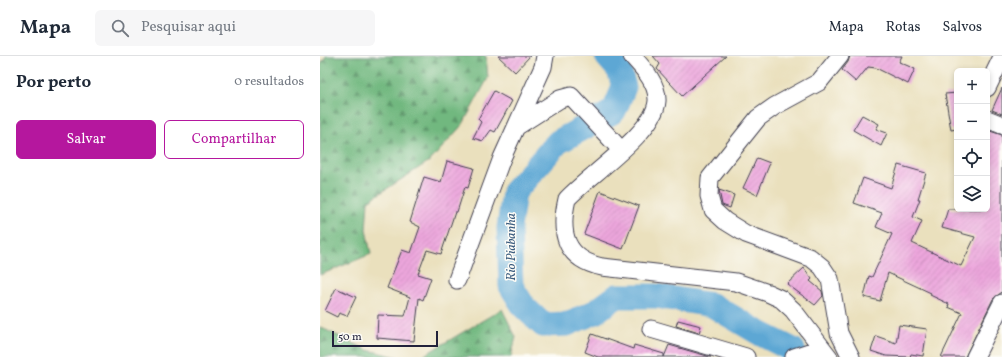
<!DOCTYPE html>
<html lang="pt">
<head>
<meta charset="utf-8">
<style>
  body { margin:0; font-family:Vollkorn,serif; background:#f6f6f7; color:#1f2937 }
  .controls { position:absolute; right:12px; top:12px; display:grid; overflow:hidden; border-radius:6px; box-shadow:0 2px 6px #0003 }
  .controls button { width:36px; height:36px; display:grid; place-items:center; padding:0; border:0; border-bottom:1px solid #e0e1e3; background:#fff; color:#1f2937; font:20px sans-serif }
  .scale { position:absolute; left:12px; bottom:10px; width:106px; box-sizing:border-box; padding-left:4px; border:2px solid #22223b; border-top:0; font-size:11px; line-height:14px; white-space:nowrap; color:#22223b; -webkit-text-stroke:3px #fdfcf7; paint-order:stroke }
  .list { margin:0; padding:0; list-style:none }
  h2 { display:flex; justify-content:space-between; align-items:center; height:52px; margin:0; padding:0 16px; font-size:17px }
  h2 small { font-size:13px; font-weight:400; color:#747a83 }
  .actions { display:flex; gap:8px; padding:12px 16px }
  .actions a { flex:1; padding:9px 0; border:1px solid #b5179e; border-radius:6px; text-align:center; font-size:14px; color:#b5179e }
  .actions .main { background:#b5179e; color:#fff }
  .icon { flex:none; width:22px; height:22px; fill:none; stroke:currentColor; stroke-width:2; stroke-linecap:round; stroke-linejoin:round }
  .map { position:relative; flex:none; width:682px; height:301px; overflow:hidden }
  header { display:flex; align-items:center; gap:24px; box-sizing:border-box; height:56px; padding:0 20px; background:#fff; border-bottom:1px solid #e0e1e3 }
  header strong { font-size:19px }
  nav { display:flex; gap:22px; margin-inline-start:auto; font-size:14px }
  .search { width:280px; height:36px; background:#f6f6f7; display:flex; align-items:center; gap:10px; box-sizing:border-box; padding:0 14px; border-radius:6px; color:#747a83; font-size:15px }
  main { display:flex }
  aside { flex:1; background:#fff }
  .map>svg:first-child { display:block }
  .forest { fill:url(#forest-firs); stroke:#4a6d5d }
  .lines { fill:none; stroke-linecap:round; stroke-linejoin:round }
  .river { stroke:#5da7d4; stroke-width:25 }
  .building { fill:url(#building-hatch) }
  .street-casing { stroke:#403e4e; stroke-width:19 }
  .street { stroke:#fff; stroke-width:17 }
  .labels { text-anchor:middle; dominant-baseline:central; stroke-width:3; stroke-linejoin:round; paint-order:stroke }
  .water-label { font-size:13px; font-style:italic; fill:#3d5e80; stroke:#fdfcf7 }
</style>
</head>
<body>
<header>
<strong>Mapa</strong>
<div class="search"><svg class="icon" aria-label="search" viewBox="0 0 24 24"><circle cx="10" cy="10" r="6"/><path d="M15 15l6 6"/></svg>Pesquisar aqui</div>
<nav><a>Mapa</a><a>Rotas</a><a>Salvos</a></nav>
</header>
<main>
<aside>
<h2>Por perto<small>0 resultados</small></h2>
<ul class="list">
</ul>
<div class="actions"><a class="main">Salvar</a><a>Compartilhar</a></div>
</aside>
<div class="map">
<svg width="682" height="301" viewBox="0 0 682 301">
  <defs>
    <pattern id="forest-firs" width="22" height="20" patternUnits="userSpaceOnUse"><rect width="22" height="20" fill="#71b87f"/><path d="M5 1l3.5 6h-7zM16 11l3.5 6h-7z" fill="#5c9569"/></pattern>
    <pattern id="building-hatch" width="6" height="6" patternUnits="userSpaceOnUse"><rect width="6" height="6" fill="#eca6dc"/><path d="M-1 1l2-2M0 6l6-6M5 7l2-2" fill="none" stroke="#ca8fbe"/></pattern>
  </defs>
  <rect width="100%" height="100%" fill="#fdfcf7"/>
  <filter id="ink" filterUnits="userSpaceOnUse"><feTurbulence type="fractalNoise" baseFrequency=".025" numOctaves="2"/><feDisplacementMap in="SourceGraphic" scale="8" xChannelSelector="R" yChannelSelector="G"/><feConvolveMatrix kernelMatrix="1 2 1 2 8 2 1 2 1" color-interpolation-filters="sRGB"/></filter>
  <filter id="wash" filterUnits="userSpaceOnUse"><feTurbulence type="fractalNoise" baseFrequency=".012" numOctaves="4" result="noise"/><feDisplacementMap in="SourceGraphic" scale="16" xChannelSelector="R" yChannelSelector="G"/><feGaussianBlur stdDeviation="0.9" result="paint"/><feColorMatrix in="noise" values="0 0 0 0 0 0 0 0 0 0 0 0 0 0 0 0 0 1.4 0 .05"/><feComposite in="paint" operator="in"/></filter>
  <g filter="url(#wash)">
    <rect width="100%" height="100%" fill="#eae0bd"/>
    <!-- forest -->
    <path class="forest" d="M6 0H166L168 22 143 68 111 104 48 145 46 174 51 198 0 219V10Z
      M182 253 196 281 191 301H101Z
      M0 271 47 294 78 301H0Z"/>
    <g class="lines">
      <!-- river -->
      <path class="river" d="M287 0 299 14 304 31 294 55 238 86 194 136 189 172 191 230 204 251 223 269 247 268 275 256 297 240H336L392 249 441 278 473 294 475 301"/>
    </g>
    <g id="blocks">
      <!-- building -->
      <path class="building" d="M178 0H210L195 16Z
        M333 0H406L362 40 337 13 340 8Z
        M530 0H582L579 6 595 13 588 28 556 12 548 11 536 26 522 14 528 6Z
        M682 32V58L672 54Z
        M174 35 192 45 175 76 171 74 163 85 153 82 161 66 158 63Z
        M637 37V73L631 74 625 38Z
        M542 59 559 68 556 73 567 77 561 90 533 74Z
        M667 74 682 79V236L673 243 645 301H621L642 257 628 251 629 248 610 239 611 237 568 217 560 245 544 241 549 220 552 221 572 178 556 171 562 157 534 147 543 122 571 132 578 109 606 117 598 143H600L593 161 602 165 592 187 641 210 655 181 622 172 628 153H667Z
        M437 102 450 107 437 139 423 132Z
        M127 105 154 112 148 132 145 131 137 156H135L121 198 107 194 98 218 111 222 103 244 99 242 94 285 57 282 58 259 85 260 90 241 67 232 82 194 91 197 100 171 90 166 104 121 121 126Z
        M399 134 414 139 410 152 402 149Z
        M280 135 319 150 303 193 264 178Z
        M484 212 492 223 490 225 502 235 503 240 495 249 467 228Z
        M16 232 36 241 27 260 19 257 17 261 5 255Z
        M358 264 381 270 379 277 356 270Z
        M579 269 607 273 603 300 591 298 590 301 566 300 551 295 556 280 576 287Z
        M272 278 313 293 314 289 344 298V301L349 289 391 301H278L265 296Z"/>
    </g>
  </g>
  <g filter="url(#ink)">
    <use href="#blocks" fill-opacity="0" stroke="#403e4e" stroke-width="1"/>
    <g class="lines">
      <!-- street casing -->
      <g class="street-casing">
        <path id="street" d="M312 0C322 11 338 27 337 45 335 76 269 119 247 143 239 177 245 203 282 211L416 226 448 237 461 243 473 254 509 301
          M520 0 499 26 455 50 438 62 390 122 389 140 393 154 405 165 426 178 491 202 502 211 510 223 519 277 531 301
          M667 32 682 1
          M667 63 682 69
          M196 71 240 43 251 40 301 94
          M137 224 182 102 223 11 225 0
          M331 273 426 301
          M474 301 501 292
          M655 301 682 247"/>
      </g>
      <!-- street -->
      <use href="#street" class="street"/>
    </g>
  </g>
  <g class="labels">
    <!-- water labels -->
    <g class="water-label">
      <text transform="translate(192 191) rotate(-90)">Rio Piabanha</text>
    </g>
  </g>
</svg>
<div class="controls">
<button>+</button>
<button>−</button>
<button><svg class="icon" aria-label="locate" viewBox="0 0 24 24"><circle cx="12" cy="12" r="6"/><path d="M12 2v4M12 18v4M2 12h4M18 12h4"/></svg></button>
<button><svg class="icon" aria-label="layers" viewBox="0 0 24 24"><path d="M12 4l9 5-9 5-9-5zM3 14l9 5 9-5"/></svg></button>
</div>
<div class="scale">50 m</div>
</div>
</main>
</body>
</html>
